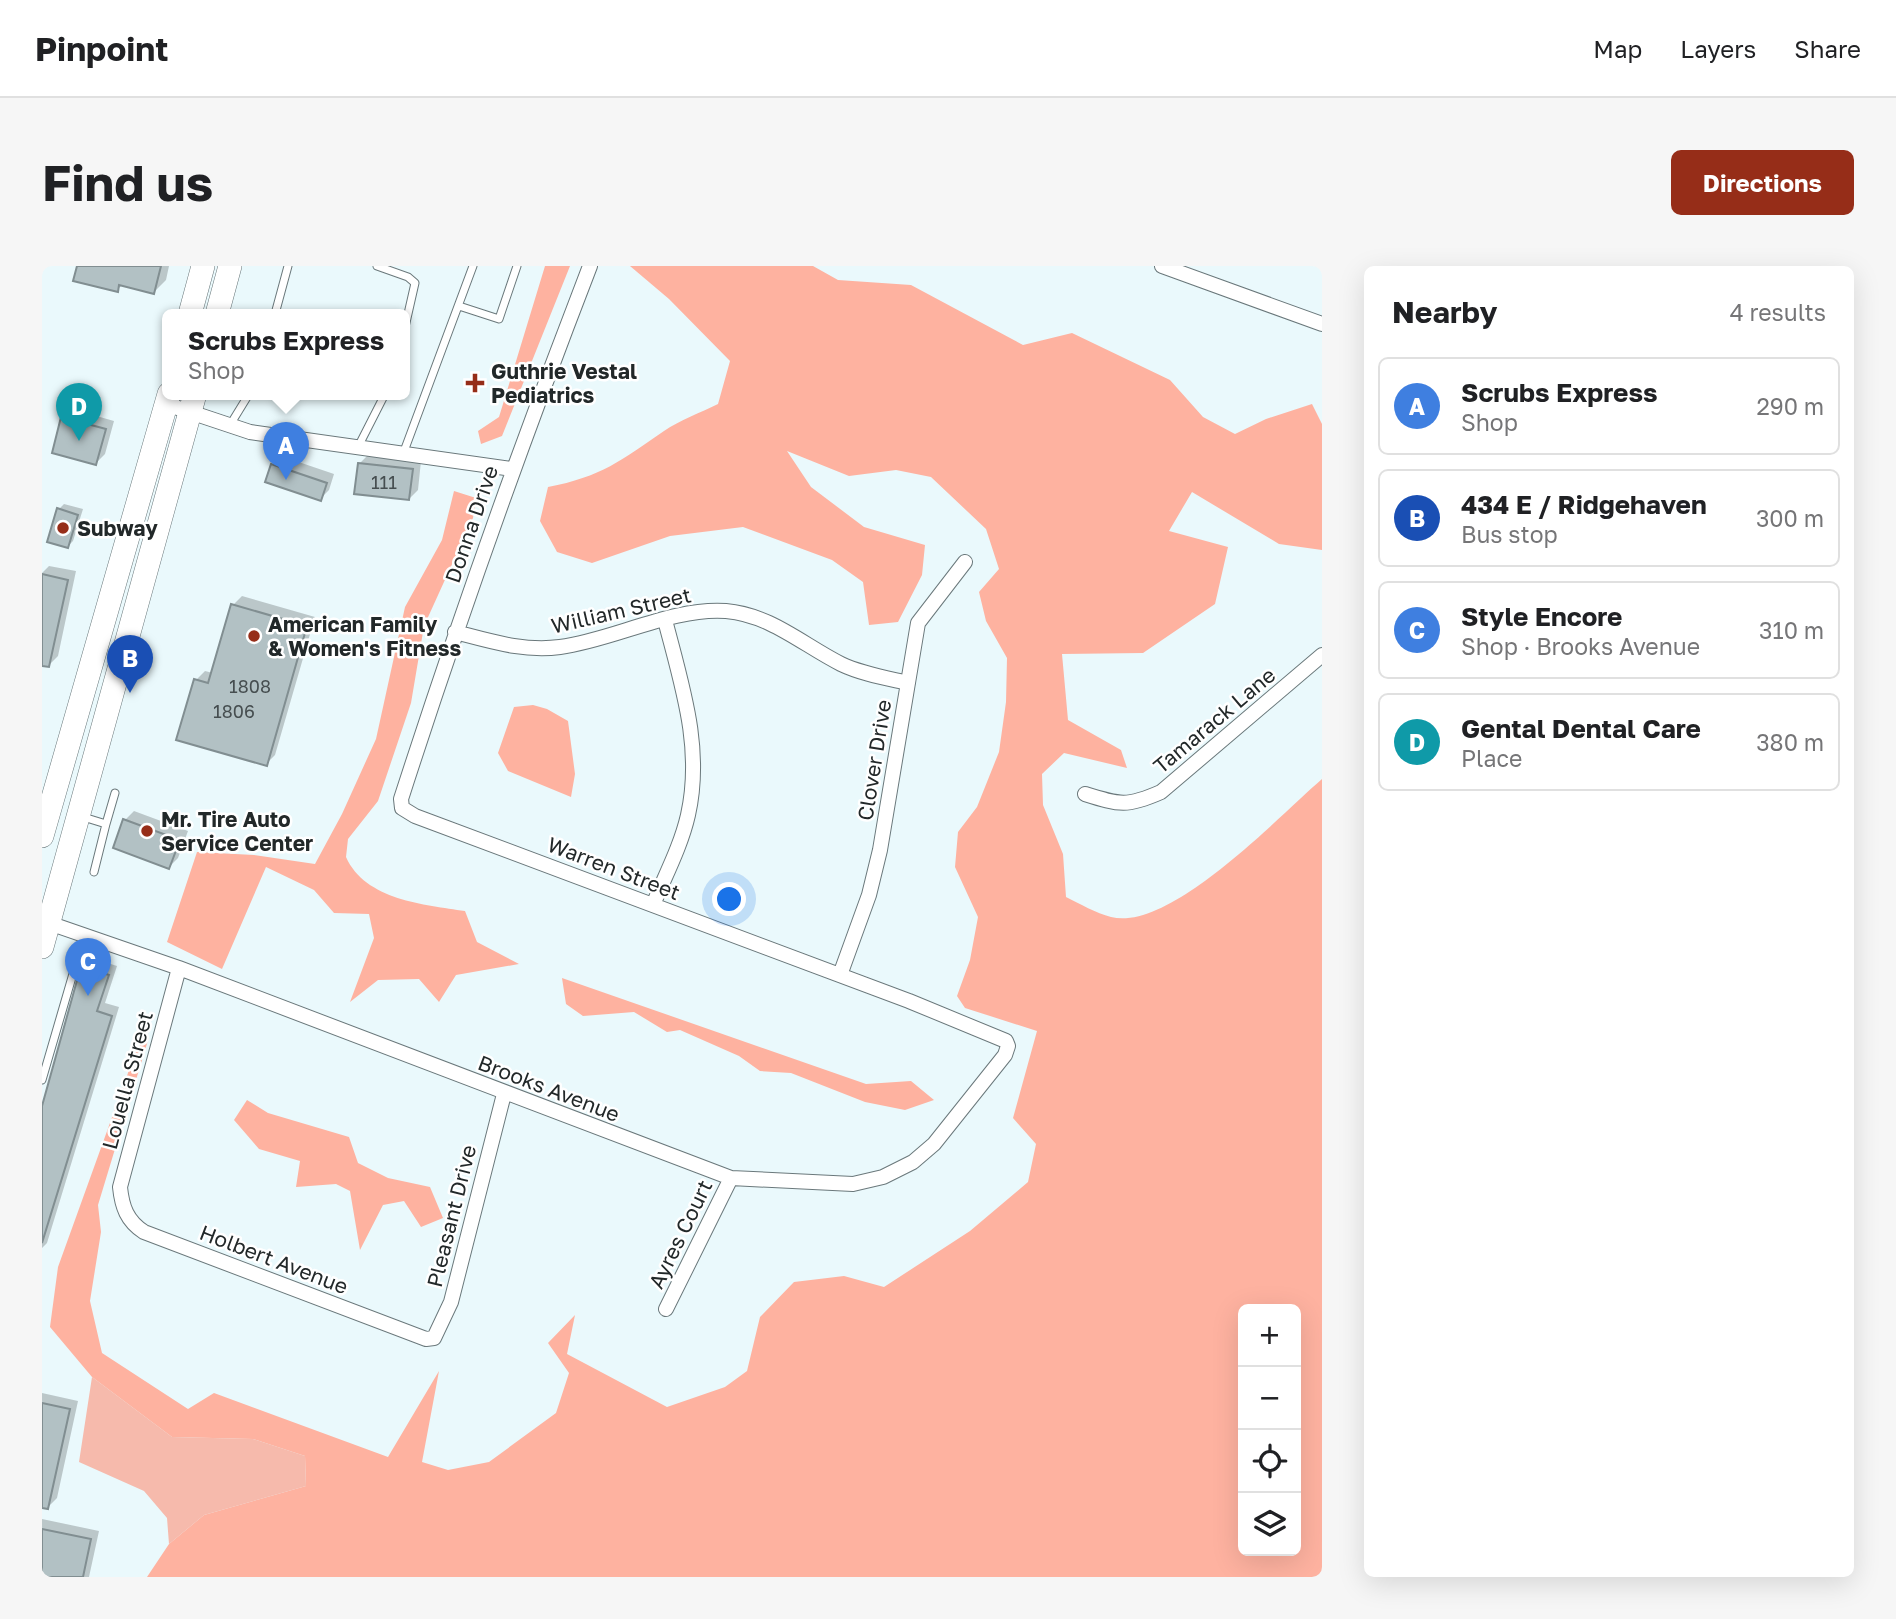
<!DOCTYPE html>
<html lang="en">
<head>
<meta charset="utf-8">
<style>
  body { margin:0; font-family:"Golos Text",sans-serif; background:#f6f6f6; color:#202124 }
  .controls { position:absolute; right:21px; bottom:21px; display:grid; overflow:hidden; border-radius:10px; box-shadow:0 7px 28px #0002 }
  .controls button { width:63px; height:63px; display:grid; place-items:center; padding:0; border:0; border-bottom:2px solid #e0e0e0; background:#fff; color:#202124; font:35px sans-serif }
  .you { position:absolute; left:688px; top:634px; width:24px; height:24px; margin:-18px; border:5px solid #fff; border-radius:50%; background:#1a73e8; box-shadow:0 0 0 10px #1a73e833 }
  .badge { display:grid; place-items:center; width:46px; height:46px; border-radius:50%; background:#962d18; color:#fff; font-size:23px; font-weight:700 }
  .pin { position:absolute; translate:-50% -58px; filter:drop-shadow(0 2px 4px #0008) }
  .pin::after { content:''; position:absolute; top:37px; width:24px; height:21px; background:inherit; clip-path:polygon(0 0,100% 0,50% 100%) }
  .popup { position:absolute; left:120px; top:43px; width:248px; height:91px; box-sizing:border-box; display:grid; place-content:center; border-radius:10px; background:#fff; filter:drop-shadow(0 2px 5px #0005); font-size:23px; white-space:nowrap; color:#757577 }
  .popup b { font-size:26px; color:#202124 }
  .popup::after { content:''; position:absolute; left:50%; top:100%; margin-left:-14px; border:14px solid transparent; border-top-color:#fff }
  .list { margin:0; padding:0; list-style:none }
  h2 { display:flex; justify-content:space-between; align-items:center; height:91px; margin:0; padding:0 28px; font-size:30px }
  h2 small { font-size:23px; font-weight:400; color:#757577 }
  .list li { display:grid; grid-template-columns:46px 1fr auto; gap:21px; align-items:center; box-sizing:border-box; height:98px; margin:0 14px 14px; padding:0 14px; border:2px solid #e0e0e0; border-radius:10px }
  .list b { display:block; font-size:26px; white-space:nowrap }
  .list p { margin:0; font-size:23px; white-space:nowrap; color:#757577 }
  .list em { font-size:23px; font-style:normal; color:#757577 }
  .icon { flex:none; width:38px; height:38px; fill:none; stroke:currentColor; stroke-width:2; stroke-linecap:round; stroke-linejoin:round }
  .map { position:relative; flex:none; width:1280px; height:1311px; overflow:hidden; border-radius:10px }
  header { display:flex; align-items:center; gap:42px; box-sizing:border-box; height:98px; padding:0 35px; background:#fff; border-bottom:2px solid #e0e0e0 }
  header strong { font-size:33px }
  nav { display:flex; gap:38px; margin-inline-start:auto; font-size:24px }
  .intro { display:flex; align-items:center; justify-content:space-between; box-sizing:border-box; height:168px; padding:0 42px }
  h1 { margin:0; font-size:49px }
  .button { padding:18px 32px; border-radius:10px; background:#962d18; color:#fff; font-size:24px; font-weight:700 }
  main { display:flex; gap:42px; padding:0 42px }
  aside { flex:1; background:#fff; border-radius:10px; box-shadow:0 7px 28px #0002 }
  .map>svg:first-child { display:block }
  .green { fill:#f6baac }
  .forest { fill:#feb2a0; fill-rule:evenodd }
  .shadow { fill:#0003 }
  .building { fill:#b2c1c4; stroke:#818e91; stroke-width:2 }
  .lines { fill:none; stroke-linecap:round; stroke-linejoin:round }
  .lane-casing { stroke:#6a787b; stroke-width:9 }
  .street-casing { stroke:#6a787b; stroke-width:16 }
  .primary-casing { stroke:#6a787b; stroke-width:24 }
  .lane { stroke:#fff; stroke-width:7 }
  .street { stroke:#fff; stroke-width:14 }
  .primary { stroke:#fff; stroke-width:23 }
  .poi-dot { fill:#962d18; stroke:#fff; stroke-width:2.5 }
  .labels { text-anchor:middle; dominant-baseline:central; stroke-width:5; stroke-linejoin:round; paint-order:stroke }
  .number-label { font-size:18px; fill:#464e50 }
  .poi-label { font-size:21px; font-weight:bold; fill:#222829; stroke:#fff; text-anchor:start }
  .street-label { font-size:21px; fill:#222829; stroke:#fff }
</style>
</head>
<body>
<header>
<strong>Pinpoint</strong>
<nav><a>Map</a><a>Layers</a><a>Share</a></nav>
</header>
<div class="intro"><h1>Find us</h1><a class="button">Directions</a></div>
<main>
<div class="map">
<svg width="1280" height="1311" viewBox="0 0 1280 1311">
  <rect width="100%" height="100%" fill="#eaf9fc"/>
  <!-- green -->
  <path class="green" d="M50 1111 130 1171 211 1173 263 1190 264 1220 162 1249 127 1278 125 1252 102 1225 37 1196Z"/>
  <!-- forest -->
  <path class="forest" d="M503 0H528L460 170 439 178 436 165 457 151Z
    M588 0H771L796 14 869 19 981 79 1030 67 1128 114 1161 151 1193 168 1224 153 1270 138 1280 158V284L1237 278 1150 226 1127 265 1186 281 1173 338 1101 387 1020 388 1026 454 1079 484 1085 502 1022 487 1000 508 1001 539 1021 588 1024 631C1038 638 1054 647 1069 651 1128 666 1237 550 1280 513V1311H105L127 1278 162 1249 264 1220 263 1190 211 1173 130 1171 50 1111 8 1061 16 1001 95 782 107 771 56 939 59 966 48 1035 60 1087 146 1143 172 1127 346 1191 397 1105 380 1196 406 1204 447 1196 514 1147 527 1107 506 1077 533 1049 525 1088 625 1141 683 1121 705 1105 718 1051 752 1016 802 1010 842 1021 928 965 986 916 994 878 971 852 995 765 923 742 915 730 928 694 936 651 913 601 916 566 935 541 957 486 964 436 965 392 944 355 937 326 957 303 944 263 889 211 854 204 807 210 745 185 769 221 822 261 883 279 880 309 856 356 827 359 821 316 790 294 701 261 628 270 550 297 515 286 498 255 506 221C559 211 580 194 622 165 638 154 658 147 676 138L688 95 627 33ZM1201 1043H1254V1285H1201Z
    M412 225 434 232 431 252 382 360 369 437 336 535 306 573 304 591C323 634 383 639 423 645L435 676 477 698 414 709 397 736 377 713 336 714 308 736 332 672 327 648 292 647 272 624 224 601 180 703 125 676 155 586 212 589 273 598 300 548 334 473 363 341 400 274Z
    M491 439 505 443 526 455 533 508 529 531 466 505 456 487 472 441Z
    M520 712 824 818 869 815 892 834 863 844 823 836 749 807 718 805 697 790 638 764 625 766 592 746 541 750 524 738Z
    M205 834 226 847 307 871 316 897 346 912 388 921 401 952 379 961 362 935 341 939 318 984 308 925 294 918 254 921 258 895 217 883 192 854Z"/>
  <!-- shadow -->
  <path class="shadow" d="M37 0H127L124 14 112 26 81 18 75 24Z
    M30 143 72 155 63 188 54 197 21 152Z
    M326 189 379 195 376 224 367 233 317 198Z
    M239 190 292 208 287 224 278 233 230 199Z
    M22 238 41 243 31 275 26 280 17 243Z
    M7 300 34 305 16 390 7 399 0 398V307Z
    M200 330 273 351 233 489 224 498 154 414 163 405 171 407 191 339Z
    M92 545 146 565 136 592 127 601 83 554Z
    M50 692 75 700 63 737 77 741 5 977 0 982V847L41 701Z
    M0 1127 36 1135 15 1232 6 1241 0 1240Z
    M0 1253 57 1265 47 1311H0Z"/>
  <!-- building -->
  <path class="building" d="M35 0H119L112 28 77 19 76 26 31 15Z
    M19 151 64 163 54 199 10 187Z
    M316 197 371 203 367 234 312 228Z
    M229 198 285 217 279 235 223 216Z
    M15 242 36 249 26 282 5 276Z
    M0 308 26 314 7 401 0 400Z
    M189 338 265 360 225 500 134 474 152 413 166 417Z
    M81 553 138 574 127 603 71 582Z
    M39 700 67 709 55 745 70 750 0 977V840Z
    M0 1137 28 1143 6 1243 0 1242Z
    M0 1263 49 1273 41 1311H0Z"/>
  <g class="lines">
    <!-- lane casing -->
    <g class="lane-casing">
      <path id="lane" d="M335 0 366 11 373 17 363 61
        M417 40 457 53 475 0
        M233 48 246 0
        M188 159 207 128
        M316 181 343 128
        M361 188 431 0
        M38 550 64 558 52 606
        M64 558 73 527
        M0 814 42 670"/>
    </g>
    <!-- street casing -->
    <g class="street-casing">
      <path id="street" d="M1120 0 1280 58
        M124 138 208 166 470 203
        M413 366C448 375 482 386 518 381 571 374 631 341 684 345 729 349 761 379 799 398 820 408 844 412 866 417
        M1043 528C1078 539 1085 541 1119 526L1280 389
        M611 639C623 610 639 580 646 549 661 482 640 420 623 354
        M1 655 137 702 689 912 811 918 841 911 871 896 892 878 963 789 966 780 964 775 867 735 373 550 360 542 359 533C417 353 480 176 548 0
        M137 702 78 921C80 941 85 955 102 966L384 1073 392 1072 409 1036 462 828
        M798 709 827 629 838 584 876 357 923 296
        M624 1043 689 912"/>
    </g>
    <!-- primary casing -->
    <g class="primary-casing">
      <path id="primary" d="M148 48 161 0
        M175 48 188 0
        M0 570 127 128
        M0 681 153 128"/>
    </g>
    <!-- lane -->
    <use href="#lane" class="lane"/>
    <!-- street -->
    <use href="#street" class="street"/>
    <!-- primary -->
    <use href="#primary" class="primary"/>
  </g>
  <!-- markers -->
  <g class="poi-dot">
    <path d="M429.5 106.5h7v7h7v7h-7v7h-7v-7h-7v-7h7z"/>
    <circle cx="21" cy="262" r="7"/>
    <circle cx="212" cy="370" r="7"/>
    <circle cx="105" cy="565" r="7"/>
  </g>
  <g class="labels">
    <!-- number labels -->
    <g class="number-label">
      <text x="342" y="216">111</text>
      <text x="208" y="420">1808</text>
      <text x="192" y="445">1806</text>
    </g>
    <!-- poi labels -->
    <g class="poi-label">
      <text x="449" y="105">Guthrie Vestal<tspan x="449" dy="24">Pediatrics</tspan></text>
      <text x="35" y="262">Subway</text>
      <text x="226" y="358">American Family<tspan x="226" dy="24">&amp; Women's Fitness</tspan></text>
      <text x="119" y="553">Mr. Tire Auto<tspan x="119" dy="24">Service Center</tspan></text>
    </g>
    <!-- street labels -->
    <g class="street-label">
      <text transform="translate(429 258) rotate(-71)">Donna Drive</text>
      <text transform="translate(579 344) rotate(-13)">William Street</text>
      <text transform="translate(1172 454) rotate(-40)">Tamarack Lane</text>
      <text transform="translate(832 494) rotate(-81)">Clover Drive</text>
      <text transform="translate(572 602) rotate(21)">Warren Street</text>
      <text transform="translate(85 814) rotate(-75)">Louella Street</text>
      <text transform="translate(507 822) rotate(21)">Brooks Avenue</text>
      <text transform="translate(409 950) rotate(-76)">Pleasant Drive</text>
      <text transform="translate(638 968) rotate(-64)">Ayres Court</text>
      <text transform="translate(232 993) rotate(21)">Holbert Avenue</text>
    </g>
  </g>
</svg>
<div class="controls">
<button>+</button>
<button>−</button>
<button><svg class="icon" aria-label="locate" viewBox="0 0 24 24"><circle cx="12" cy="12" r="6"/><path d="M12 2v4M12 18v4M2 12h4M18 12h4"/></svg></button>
<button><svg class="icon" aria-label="layers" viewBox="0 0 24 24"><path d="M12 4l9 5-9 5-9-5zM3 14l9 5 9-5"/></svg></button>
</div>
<div class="you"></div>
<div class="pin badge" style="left:244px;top:214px;background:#3f7fe0">A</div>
<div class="popup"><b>Scrubs Express</b>Shop</div>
<div class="pin badge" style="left:88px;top:427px;background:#1a4fb4">B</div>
<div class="pin badge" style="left:46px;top:730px;background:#3f7fe0">C</div>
<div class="pin badge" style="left:37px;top:175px;background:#0f9aa8">D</div>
</div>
<aside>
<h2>Nearby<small>4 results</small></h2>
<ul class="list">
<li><span class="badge" style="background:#3f7fe0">A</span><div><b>Scrubs Express</b><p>Shop</p></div><em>290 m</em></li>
<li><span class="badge" style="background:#1a4fb4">B</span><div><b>434 E / Ridgehaven</b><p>Bus stop</p></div><em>300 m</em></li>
<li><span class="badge" style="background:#3f7fe0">C</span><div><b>Style Encore</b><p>Shop · Brooks Avenue</p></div><em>310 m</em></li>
<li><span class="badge" style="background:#0f9aa8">D</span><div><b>Gental Dental Care</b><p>Place</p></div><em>380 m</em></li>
</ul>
</aside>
</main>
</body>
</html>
